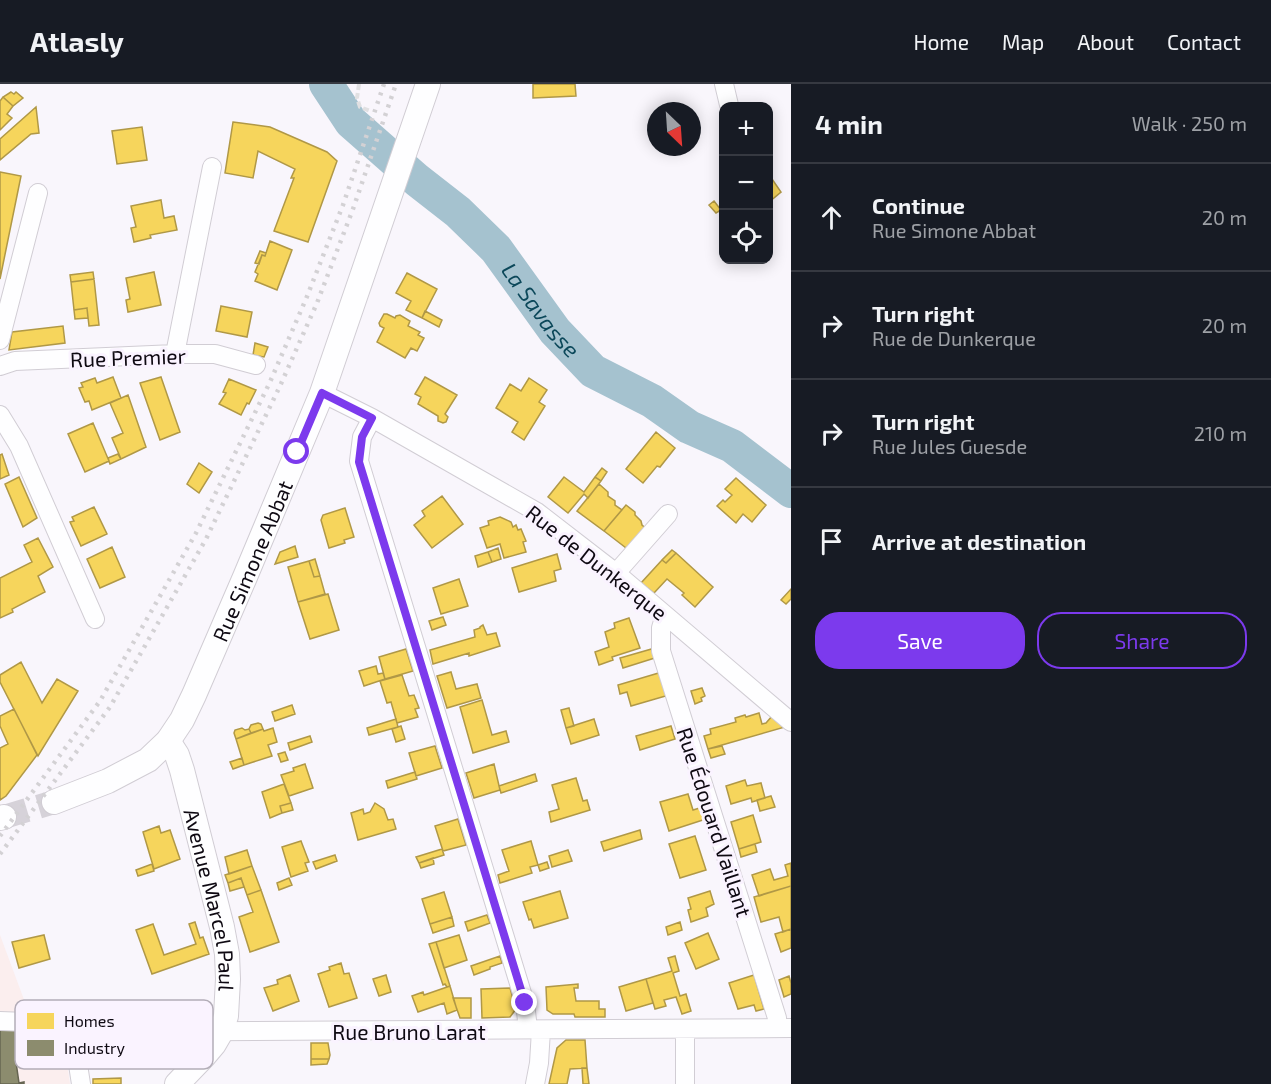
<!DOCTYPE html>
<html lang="en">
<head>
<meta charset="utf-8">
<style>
  body { margin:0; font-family:"Exo 2",sans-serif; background:#20242c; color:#f1f3f6 }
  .controls { position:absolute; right:18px; top:18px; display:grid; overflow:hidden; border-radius:12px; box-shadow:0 3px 15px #0003 }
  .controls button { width:54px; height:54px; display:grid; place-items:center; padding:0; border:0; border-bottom:2px solid #363941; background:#171b24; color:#f1f3f6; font:30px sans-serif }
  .compass { position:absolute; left:647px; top:18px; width:54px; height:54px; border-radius:50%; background:#171b24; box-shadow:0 3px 15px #0003; rotate:155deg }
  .stop { position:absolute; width:18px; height:18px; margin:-14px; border:4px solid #7c3aed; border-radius:50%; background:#fff }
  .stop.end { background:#7c3aed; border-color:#fff; box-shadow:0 2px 6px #0008 }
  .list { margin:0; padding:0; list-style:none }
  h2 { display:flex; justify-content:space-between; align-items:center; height:78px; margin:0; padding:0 24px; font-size:26px }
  h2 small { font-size:20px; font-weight:400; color:#9ea1a6 }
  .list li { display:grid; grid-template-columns:39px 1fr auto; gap:18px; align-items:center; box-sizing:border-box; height:108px; padding:0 24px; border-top:2px solid #363941 }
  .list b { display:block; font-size:22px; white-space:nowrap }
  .list p { margin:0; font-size:20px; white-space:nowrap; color:#9ea1a6 }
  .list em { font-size:20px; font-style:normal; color:#9ea1a6 }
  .actions { display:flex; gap:12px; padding:18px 24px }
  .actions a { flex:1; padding:14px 0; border:2px solid #7c3aed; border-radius:24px; text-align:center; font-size:21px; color:#7c3aed }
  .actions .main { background:#7c3aed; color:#fff }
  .icon { flex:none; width:33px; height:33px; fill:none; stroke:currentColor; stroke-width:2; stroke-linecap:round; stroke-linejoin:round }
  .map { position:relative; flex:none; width:791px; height:1000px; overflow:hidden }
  header { display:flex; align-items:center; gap:36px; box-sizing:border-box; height:84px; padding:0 30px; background:#171b24; border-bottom:2px solid #363941 }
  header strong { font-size:28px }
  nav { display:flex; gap:33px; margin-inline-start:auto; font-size:21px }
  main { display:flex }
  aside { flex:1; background:#171b24 }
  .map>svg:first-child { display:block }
  .industrial { fill:#fbeeee }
  .homes { fill:#f6d55c; stroke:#b09846; stroke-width:1.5 }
  .industry { fill:#8c8c6e; stroke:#666552; stroke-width:1.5 }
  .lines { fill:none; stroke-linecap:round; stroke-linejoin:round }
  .river { stroke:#a5c2cf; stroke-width:34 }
  .major-tunnel { stroke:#d6d2d9; stroke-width:24; stroke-dasharray:24 12; stroke-linecap:butt }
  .minor-casing { stroke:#d1cdd4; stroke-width:20 }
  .major-casing { stroke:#d1cdd4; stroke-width:26 }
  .path { stroke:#e1e0e2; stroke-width:4; stroke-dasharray:6 3; stroke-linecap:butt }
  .minor { stroke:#fefeff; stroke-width:18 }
  .major { stroke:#fefeff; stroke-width:24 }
  .rail { stroke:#d3d1d4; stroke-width:4.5; stroke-dasharray:3 6; stroke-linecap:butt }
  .route { stroke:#7c3aed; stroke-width:8 }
  .labels { text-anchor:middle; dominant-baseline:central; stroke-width:6; stroke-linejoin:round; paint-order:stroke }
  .street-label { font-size:21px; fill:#0e0912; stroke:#faf3ff }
  .water-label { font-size:22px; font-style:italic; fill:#0c485a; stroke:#faf3ff }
  .key { fill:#faf3ff; stroke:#b3adb8; stroke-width:1.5 }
  .key-label { font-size:16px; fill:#0e0912 }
</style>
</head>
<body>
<header>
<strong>Atlasly</strong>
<nav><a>Home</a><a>Map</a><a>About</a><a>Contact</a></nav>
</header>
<main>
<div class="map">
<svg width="791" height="1000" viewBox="0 0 791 1000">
  <rect width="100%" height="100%" fill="#f9f6fc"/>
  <!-- industrial -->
  <path class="industrial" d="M0 851 26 921 28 946 63 951 70 1000H0Z"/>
  <!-- homes -->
  <path class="homes" d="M533 0H575L576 12 533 14Z
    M11 8 14 10 16 8 23 14 13 22 3 13Z
    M3 13 13 22 7 30 12 34 0 46V17Z
    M36 23 39 49 31 50 0 76V55Z
    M233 38 270 43 327 68 337 77 308 158 274 147 294 94H291L295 85 258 67 253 94 225 89Z
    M142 43 147 76 117 80 112 47Z
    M0 88 21 92 0 195Z
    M772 95 781 108 768 119V97Z
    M161 116 164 134 174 132 177 146 150 151 151 154 134 158 131 144 136 143 131 122Z
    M714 117 721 126 716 129 709 121Z
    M270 157 292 166 277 206 255 197 258 190 255 188 262 171 265 172Z
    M260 167 266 169 265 172 262 171 259 180 255 179Z
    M93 188 94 195 71 198 70 191Z
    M154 188 161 221 128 228 126 216 130 215 126 194Z
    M407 189 437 205 422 234 406 226 411 217 396 209Z
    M94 195 99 241 89 242 87 224 74 226 71 198Z
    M221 222 252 228 247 253 216 247Z
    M87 224 88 234 75 235 74 226Z
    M425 227 442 236 439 243 422 234Z
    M384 230H387L395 234 396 232 400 231 410 237 408 242 420 248 418 251 424 254 417 267 411 264 405 274 377 258 384 244 380 242 379 239Z
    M63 242 65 259 9 266 12 248Z
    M255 259 268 263 264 273 253 271Z
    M113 293 121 314 92 326 89 317 85 318 79 304 83 303 81 299 95 294 97 299Z
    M161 293 180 348 160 356 140 299Z
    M425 293 457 311 445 330 448 333 446 338 443 339 438 337V332L418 320 421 313 415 310Z
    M529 294 547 306 539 318 545 322 524 356 512 348 518 338 496 324 510 300 521 307Z
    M229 295 256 306 249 320 247 319 241 331 219 320 226 309 223 308Z
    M128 311 146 363 121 375 112 354 123 349 110 319Z
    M93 339 109 377 85 388 68 350Z
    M656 348 675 364 660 383 657 382 643 399 626 385Z
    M2 370 9 391 0 395V371Z
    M118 370 121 375 110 380 108 374Z
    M199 379 212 388 199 409 187 400Z
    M602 384 607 388 601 397 595 393Z
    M19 393 37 434 23 443 5 400Z
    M564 393 584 408 595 393 601 397 588 414 584 410 568 429 548 413Z
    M736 394 766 421 752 438 743 430 736 439 717 422 723 416 725 418 732 411 725 405Z
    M599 400 608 408V412L615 417V421L622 426 604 447 577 427Z
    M442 412 463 440 432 464 414 441 425 432 422 427Z
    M626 421 635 428V431L641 437 642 441 648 446 630 467 604 447Z
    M94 423 107 450 81 462 70 438 74 437 72 433Z
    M345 424 354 453 344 456 345 459 329 464 321 436 323 431Z
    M500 433 511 438 513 443 516 441 518 446 521 445 526 457 523 458 526 468 504 474 500 460 487 464 480 444 489 441 488 437Z
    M38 454 53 483 38 492 45 508 12 525 13 528 0 534V494L32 478 24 461Z
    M295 462 298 473 275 480 280 468Z
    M112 463 125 493 100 504 87 475Z
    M498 464 501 475 492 478 488 468Z
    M672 466 676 469 666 479 662 476Z
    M488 468 492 478 478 483 475 472Z
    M676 469 713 503 695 523 682 511 684 509 667 495 654 509 641 499 662 476 666 479Z
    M557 470 561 485 554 487 556 497 519 508 512 484Z
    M315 475 320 492 314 493 309 477Z
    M309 477 314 493 320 492 325 510 298 518 288 483Z
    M459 495 468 522 441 530 433 504Z
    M791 505V515L786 520 781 516Z
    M328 510 339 546 310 555 298 518Z
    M443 533 446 541 432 546 429 537Z
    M629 534 640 564 612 573 613 576 599 581 595 568 609 563 605 548 615 544 614 539Z
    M483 541 487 551 496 549 500 562 469 572V569L433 580 430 566 475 553 474 546 480 544V543Z
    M655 564 658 573 623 584 620 574Z
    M406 565 413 587 385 595 379 573Z
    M21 578 42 619 57 595 78 607 38 672 0 598V591Z
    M376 582 378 590 383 589 385 595 364 602 359 587Z
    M451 588 456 605 477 600 481 614 447 624 437 592Z
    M662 588 669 611 631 622 627 608 620 610 618 601Z
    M402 591 409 612 414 611 419 624 415 625 418 633 397 639 391 618 387 619 380 597Z
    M702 604 705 612 701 614 702 617 695 620 691 607Z
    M482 616 492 651 506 647 509 658 473 669 460 623Z
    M292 621 295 630 275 637 272 628Z
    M569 624 574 642 566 644 561 626Z
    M14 625 37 671 6 712 0 716V664L8 660 0 642V632Z
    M759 629 762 640 766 639 772 632 785 643 708 665 704 652 711 650 710 645 736 638 735 634 745 631 746 633Z
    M396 635 398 643 369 651 367 644Z
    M594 635 599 651 571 660 566 644Z
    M258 639 261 640 263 645 251 649 249 645 251 641Z
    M401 642 405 655 396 658 392 645Z
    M671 642 675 655 640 666 636 652Z
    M242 644 245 646 249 645 251 649 236 655 234 649 235 646Z
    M273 644 277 658 268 661 272 672 244 681 236 655 263 645 264 647Z
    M310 652 312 658 290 666 288 659Z
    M435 662 442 684 416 692 409 669Z
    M722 662 725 670 711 674 708 665Z
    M285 668 288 676 281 678 278 670Z
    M242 674 244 681 233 685 230 678Z
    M305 680 313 704 289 712 281 691 294 687 293 684Z
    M494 680 500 706 474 714 466 689Z
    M415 688 417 695 388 704 386 697Z
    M535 690 537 697 501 709 499 702Z
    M576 694 583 717 587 716 590 726 551 738 549 728 559 725 552 701Z
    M745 696 747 702 761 699 765 714 752 718 751 714 731 720 726 702Z
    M284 700 291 719 280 722 282 729 270 734 262 708Z
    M688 710 693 726 703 723 706 735 669 747 660 718Z
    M771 712 775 723 760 727 757 716Z
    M291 719 293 726 282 729 280 722Z
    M375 719 384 725 388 736 393 735 396 745 358 756 351 729 363 725 364 730 370 728Z
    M753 731 761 758 739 765 731 738Z
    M458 735 466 761 443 767 435 742Z
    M159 742 161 749 170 746 180 775 154 785 143 748Z
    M640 746 642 755 604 767 601 758Z
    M695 752 706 786 680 794 669 760Z
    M301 757 309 778 305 779 308 787 291 793 282 763Z
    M531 757 538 781 530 783 532 789 500 799 498 791 509 787 502 766Z
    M755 760 757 768 741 773 739 765Z
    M442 765 444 771 419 779 416 773Z
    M247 766 252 782 229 790 225 773Z
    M568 766 572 777 552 783 549 772Z
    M335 771 337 777 316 785 313 778Z
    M433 774 434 780 421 784 419 779Z
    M547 778 549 784 540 787 538 781Z
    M791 779V802L759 812 752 791 770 785 774 796 788 792 785 781Z
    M152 780 154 787 138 792 136 786Z
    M252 782 261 806 247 811 241 794 228 799 225 791Z
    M241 794 244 803 230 807 228 799Z
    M289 794 292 801 279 806 277 799Z
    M791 802V845L783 848 779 833 761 838 754 813Z
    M261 806 279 858 250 868 239 833 253 828 247 811Z
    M560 807 568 834 534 844 531 835 529 836 523 818Z
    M710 807 714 820 706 824 708 832 691 838 688 826 691 825 688 814Z
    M444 808 452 833 430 840 422 815Z
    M487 831 490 839 468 847 465 838Z
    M452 833 454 842 433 849 430 840Z
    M195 838 200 854 203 853 209 870 152 890 136 846 153 840 164 871 196 860 189 840Z
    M680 838 682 846 668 851 666 843Z
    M791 845V864L781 868 775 850Z
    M708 849 719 875 696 885 685 859Z
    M44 851 50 875 19 884 12 858Z
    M459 851 467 876 444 884 436 858Z
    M436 858 450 902 447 903 445 900 443 901 429 860Z
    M500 872 502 879 490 883V885L474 891 471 882Z
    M675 872 679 887 673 889 680 912 686 910 691 927 682 930 676 913 664 916 666 922 655 925 646 895 672 887 668 874Z
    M341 879 344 890 349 889 357 914 329 923 318 890 330 886 329 883Z
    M290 891 299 917 273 927 264 904 278 900 277 896Z
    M386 891 391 908 379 912 373 895Z
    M754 891 764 925 756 927 754 921 738 925 729 899Z
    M789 892 791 899V910L784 913 779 896Z
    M646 895 653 919 626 927 619 903Z
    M578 900V904H574L576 917H599V925H605V933H575L574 930H553L547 926 546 903Z
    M450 902 457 926 447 930 444 919 418 928 412 912 423 908 424 911Z
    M510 904 516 925 510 933 482 934 481 905Z
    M453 914H471V934H460Z
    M566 956H585L587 984 570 985 567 1000H549L557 964Z
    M311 959H328L330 971 329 975H311Z
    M311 975H329L327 980 311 981Z
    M582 984H587L589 1000H583Z
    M121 994V1000H93V995Z"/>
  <!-- industry -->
  <path class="industry" d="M4 942 58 951 57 958 65 965 67 979 16 978 19 999 24 998V1000H0V944Z"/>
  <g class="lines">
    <!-- river -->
    <path class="river" id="s1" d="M326 0 351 38 417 96 458 128 496 165 555 247 593 287 652 317 689 343 732 362 791 407"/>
    <!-- major-tunnel -->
    <path class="major-tunnel" d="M4 733 54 718"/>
    <!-- minor casing -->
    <g class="minor-casing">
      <path id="minor" d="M724 0 729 21
        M0 256 38 109
        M175 270 212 83
        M0 282 15 277 175 270H215L256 281
        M322 309 372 334 537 428 616 489 791 638
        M0 331 19 362 95 535
        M372 334 362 353 359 377 525 919 528 945
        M616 489 668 430
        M665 531 661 544V567L777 934V944
        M0 937 27 938 73 948 791 944
        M73 948 81 1000
        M535 1000 539 979 541 946
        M685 1000V945"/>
    </g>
    <!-- major casing -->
    <g class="major-casing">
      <g id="major">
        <path id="s2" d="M168 657 177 671 182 686 222 843 227 870 228 895 226 932 221 948 214 960 203 973 177 1000"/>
        <path id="s3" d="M54 718 108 697 148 676 168 657 182 636 194 611 245 493 322 309 428 0"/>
        <path d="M0 734 4 733"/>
      </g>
    </g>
    <!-- path -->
    <path class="path" d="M359 0 357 14 360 23 370 27"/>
    <!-- minor -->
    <use href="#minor" class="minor"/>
    <!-- major -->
    <use href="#major" class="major"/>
    <!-- rail -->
    <path class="rail" d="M0 752 100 617 196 449 270 298 306 215 343 121 384 0
      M0 770 110 623 206 455 280 302 317 219 353 125 396 0"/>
  </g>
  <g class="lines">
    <!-- route -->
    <path class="route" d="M297 368 322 309 372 334 362 353 359 378 525 919"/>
  </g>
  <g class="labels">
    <!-- street labels -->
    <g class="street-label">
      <text transform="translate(128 273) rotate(-2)">Rue Premier</text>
      <text stroke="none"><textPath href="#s3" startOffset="330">Rue Simone Abbat</textPath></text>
      <text transform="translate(597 478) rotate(38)">Rue de Dunkerque</text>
      <text transform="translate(715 738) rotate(72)">Rue Édouard Vaillant</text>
      <text stroke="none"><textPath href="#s2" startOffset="166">Avenue Marcel Paul</textPath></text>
      <text x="409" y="947">Rue Bruno Larat</text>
    </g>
    <!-- water labels -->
    <g class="water-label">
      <text stroke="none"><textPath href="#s1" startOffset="314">La Savasse</textPath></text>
    </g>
  </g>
  <!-- legend -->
  <rect x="15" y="916" width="198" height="69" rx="9" class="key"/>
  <rect x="27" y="929" width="27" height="16" fill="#f6d55c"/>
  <rect x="27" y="956" width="27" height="16" fill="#8c8c6e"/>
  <g class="key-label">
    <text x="64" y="943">Homes</text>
    <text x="64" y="970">Industry</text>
  </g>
</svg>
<div class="controls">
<button>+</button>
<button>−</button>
<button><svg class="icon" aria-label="locate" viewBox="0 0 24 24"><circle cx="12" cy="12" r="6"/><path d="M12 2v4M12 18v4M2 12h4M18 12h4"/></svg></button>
</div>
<svg class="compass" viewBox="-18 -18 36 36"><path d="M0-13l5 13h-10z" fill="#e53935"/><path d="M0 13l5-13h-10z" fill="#9ea1a6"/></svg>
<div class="stop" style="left:297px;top:368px"></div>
<div class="stop end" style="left:525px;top:919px"></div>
</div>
<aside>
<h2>4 min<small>Walk · 250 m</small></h2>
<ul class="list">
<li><svg class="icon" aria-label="ahead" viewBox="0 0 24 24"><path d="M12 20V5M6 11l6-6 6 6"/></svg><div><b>Continue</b><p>Rue Simone Abbat</p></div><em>20 m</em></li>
<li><svg class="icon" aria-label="right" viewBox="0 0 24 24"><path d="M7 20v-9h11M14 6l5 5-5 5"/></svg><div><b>Turn right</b><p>Rue de Dunkerque</p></div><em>20 m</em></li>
<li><svg class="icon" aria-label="right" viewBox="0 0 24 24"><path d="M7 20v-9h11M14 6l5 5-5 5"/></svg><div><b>Turn right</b><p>Rue Jules Guesde</p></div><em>210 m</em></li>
<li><svg class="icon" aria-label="arrive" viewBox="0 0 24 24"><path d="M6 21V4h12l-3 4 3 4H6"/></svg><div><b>Arrive at destination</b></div></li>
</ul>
<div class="actions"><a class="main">Save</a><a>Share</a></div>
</aside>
</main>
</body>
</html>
